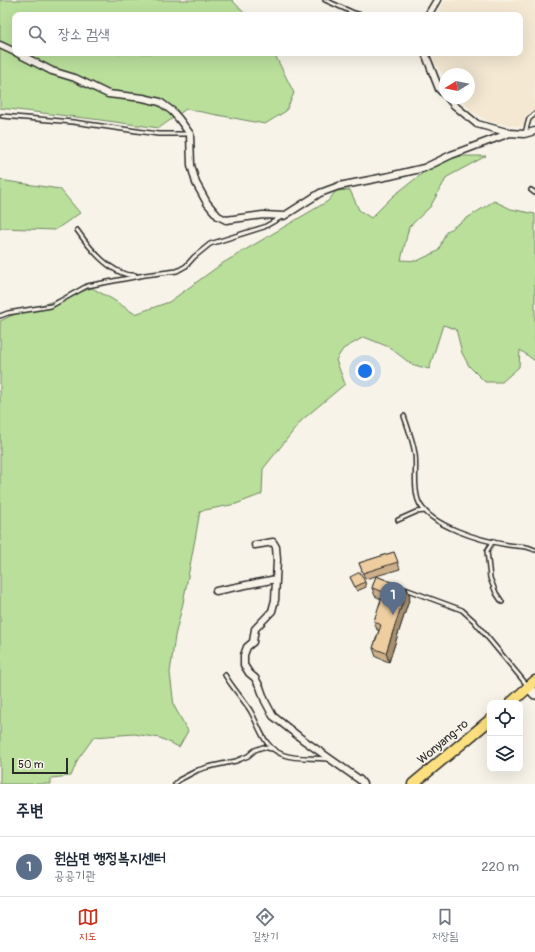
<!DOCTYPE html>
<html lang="ko">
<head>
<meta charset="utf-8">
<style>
  body { margin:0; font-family:Pangolin,"Poor Story",sans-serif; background:#f2f2f3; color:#1f2937 }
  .controls { position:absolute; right:12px; bottom:12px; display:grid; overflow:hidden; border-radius:8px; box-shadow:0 4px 16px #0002 }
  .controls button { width:36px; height:36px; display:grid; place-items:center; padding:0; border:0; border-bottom:1px solid #e0e1e3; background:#fff; color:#1f2937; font:20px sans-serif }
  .compass { position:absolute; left:439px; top:68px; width:36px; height:36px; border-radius:50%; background:#fff; box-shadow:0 4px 16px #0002; rotate:260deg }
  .scale { position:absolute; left:12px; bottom:10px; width:56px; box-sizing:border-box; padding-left:4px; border:2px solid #2b2b2b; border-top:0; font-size:11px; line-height:14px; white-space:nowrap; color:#2b2b2b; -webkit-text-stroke:3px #f7f3e8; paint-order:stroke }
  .you { position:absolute; left:365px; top:371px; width:14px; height:14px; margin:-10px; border:3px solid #fff; border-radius:50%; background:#1a73e8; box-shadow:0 0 0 6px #1a73e833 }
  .badge { display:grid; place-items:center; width:26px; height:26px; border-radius:50%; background:#c8321e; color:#fff; font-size:13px; font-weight:700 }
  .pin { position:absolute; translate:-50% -33px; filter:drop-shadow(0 1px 2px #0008) }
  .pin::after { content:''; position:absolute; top:21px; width:14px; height:12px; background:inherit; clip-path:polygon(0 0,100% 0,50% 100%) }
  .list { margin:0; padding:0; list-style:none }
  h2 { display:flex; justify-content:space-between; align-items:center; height:52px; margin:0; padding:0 16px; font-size:17px }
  h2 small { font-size:13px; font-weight:400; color:#747a83 }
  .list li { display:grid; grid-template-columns:26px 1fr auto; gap:12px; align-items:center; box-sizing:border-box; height:60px; padding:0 16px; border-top:1px solid #e0e1e3 }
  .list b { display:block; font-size:15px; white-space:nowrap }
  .list p { margin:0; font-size:13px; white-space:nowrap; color:#747a83 }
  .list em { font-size:13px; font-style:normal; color:#747a83 }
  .icon { flex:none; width:22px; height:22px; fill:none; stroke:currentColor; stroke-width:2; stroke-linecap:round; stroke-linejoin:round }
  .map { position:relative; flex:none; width:535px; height:784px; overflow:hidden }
  .search { position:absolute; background:#fff; box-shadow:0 4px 16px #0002; left:12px; right:12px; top:12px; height:44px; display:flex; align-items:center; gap:10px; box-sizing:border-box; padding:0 14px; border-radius:8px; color:#747a83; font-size:15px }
  .sheet { height:112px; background:#fff }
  nav { display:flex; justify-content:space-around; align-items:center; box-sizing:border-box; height:56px; border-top:1px solid #e0e1e3; background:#fff; font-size:11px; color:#747a83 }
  nav a { display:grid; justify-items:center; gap:2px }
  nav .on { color:#c8321e }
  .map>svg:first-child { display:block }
  .built { fill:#f4e8d2 }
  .green { fill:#b9df9b; stroke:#728563 }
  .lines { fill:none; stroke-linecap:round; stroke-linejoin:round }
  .lane-casing { stroke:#2b2b2b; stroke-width:6 }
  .street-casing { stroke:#2b2b2b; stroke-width:9 }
  .secondary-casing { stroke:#2b2b2b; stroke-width:12 }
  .primary-casing { stroke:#2b2b2b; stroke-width:13 }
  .lane { stroke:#f7f3e8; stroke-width:3 }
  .street { stroke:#f7f3e8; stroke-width:6 }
  .secondary { stroke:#f7f3e8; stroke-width:9 }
  .primary { stroke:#fce080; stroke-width:10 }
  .wall { fill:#cdb08a; stroke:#2b2b2b }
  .shaded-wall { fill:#a79070; stroke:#2b2b2b }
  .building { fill:#eecda0; stroke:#2b2b2b }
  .labels { text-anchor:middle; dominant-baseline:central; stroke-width:3.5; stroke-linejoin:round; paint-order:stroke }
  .street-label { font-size:12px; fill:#2b2b2b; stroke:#f7f3e8 }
</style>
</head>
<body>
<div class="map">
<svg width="535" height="784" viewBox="0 0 535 784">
  <rect width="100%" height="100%" fill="#f7f3e8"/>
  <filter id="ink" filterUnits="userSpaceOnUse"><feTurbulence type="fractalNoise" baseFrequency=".025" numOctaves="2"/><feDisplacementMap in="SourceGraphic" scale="8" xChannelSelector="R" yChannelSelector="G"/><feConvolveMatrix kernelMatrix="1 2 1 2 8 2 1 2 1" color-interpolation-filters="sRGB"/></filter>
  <g filter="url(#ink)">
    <!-- built -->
    <path class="built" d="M445 0H535V122L522 127 489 122 472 112 461 98H469V74H445V77L434 63 433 53H520V15H437Z"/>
    <!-- green -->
    <path class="green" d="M0 0H232L246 15H15V53H274L294 93 286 111 265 124 186 109 159 128 93 119 0 108Z
      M458 156H486L447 177 430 207 409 227 401 260 417 261 438 251 446 232 464 220 494 201 511 209 535 214V361L520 350 519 367 502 382H485L469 366 462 353 456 329 443 325 429 369 411 364 389 347 364 337 343 349 336 360 345 384 302 420 263 469 262 494 236 504 200 511 196 534 183 603 175 636 170 673 174 706 188 731 179 747 160 738 134 734 94 737 78 759 71 776 51 778V784H0V321L15 314 92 288 112 299 135 314 169 302 223 263 328 201 336 191 350 190 359 210 371 218 393 196 432 166Z
      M0 179 6 181 60 189 80 213 55 230 2 228 0 229Z"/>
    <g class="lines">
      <!-- lane casing -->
      <g class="lane-casing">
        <path id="lane" d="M325 0 354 13 361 15
          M2 116 73 122 158 134H190
          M525 133 529 119 535 114
          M531 190 535 193
          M77 230C88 246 106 268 125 274 128 275 132 275 135 275
          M0 316 8 313 51 306 87 286 145 275 177 271 186 266 194 257 210 244 264 227 280 218
          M404 416C408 428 413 441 415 454 417 469 413 485 418 500 427 526 483 541 508 545 514 546 520 546 526 547 529 547 532 549 535 550
          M398 520 416 512 425 511
          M493 541 487 551 490 578 496 593 502 602
          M405 589 462 610 474 621 527 685
          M225 675C232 687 242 698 250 710 260 727 263 748 284 755 298 760 313 757 327 759
          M175 784 179 780 198 770 208 767 236 761 248 756 255 750 263 747 272 749"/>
      </g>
      <!-- street casing -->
      <g class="street-casing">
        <path id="street" d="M428 15 437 0
          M0 45 15 52
          M17 53 52 71 75 78 108 94 143 98 160 102 172 111 179 119 190 134 191 165 196 183 207 203 218 216 226 220 263 215 284 216 320 193 339 186 390 176 424 168 451 155 510 133
          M425 53 439 89 445 95
          M448 98 454 105 477 124 510 133 524 134 535 131
          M255 545 273 542 276 547 277 560 275 600 272 611 255 629 253 642 247 647 244 655V665L249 673 255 678 260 687 265 701 273 716 302 739 343 768 360 780 363 784
          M216 591 276 579"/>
      </g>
      <!-- secondary casing -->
      <g class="secondary-casing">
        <path id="secondary" d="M528 686 535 694"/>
      </g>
      <!-- primary casing -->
      <g class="primary-casing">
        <path id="primary" d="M511 703 535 681
          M413 784 490 720"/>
      </g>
      <!-- lane -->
      <use href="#lane" class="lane"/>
      <!-- street -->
      <use href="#street" class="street"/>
      <!-- secondary -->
      <use href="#secondary" class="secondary"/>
      <!-- primary -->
      <use href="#primary" class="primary"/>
    </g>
    <!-- wall -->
    <path class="wall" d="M394 552 400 569 376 576 407 588 410 597 389 662 376 657 373 648 379 630H377L374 621 381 599 375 596 372 588 376 576 365 579 359 563Z
      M350 577 365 582 366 587 357 591Z"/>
    <!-- shaded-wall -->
    <path class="shaded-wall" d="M407 588 410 597 389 662 386 653Z"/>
    <!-- building -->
    <path class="building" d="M394 552 398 562 363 573 359 563Z
      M360 572 365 582 355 587 350 577Z
      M376 576 407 588 386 653 373 648 381 625 374 621 384 592 372 588Z"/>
  </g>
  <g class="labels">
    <!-- street labels -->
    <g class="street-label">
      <text transform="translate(443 742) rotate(-40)">Wonyang-ro</text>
    </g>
  </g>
</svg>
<div class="controls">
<button><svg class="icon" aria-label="locate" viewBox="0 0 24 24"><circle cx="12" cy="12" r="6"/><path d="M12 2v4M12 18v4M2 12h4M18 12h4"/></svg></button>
<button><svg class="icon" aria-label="layers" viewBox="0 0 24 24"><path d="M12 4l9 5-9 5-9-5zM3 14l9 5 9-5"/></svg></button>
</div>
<svg class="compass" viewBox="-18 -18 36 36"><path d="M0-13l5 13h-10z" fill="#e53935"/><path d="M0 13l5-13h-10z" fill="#747a83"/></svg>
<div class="scale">50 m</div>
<div class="you"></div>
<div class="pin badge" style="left:393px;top:615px;background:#5c6f8a">1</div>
<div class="search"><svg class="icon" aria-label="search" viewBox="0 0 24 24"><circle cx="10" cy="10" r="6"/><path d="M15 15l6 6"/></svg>장소 검색</div>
</div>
<section class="sheet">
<h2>주변<small></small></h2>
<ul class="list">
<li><span class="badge" style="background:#5c6f8a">1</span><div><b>원삼면 행정복지센터</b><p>공공기관</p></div><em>220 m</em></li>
</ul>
</section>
<nav>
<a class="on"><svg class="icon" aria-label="map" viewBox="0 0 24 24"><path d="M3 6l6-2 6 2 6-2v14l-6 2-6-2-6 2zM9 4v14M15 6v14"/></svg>지도</a>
<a><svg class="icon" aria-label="directions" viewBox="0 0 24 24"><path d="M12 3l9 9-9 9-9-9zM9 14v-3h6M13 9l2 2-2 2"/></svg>길찾기</a>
<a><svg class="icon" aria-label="saved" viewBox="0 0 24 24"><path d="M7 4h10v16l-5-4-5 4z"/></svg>저장됨</a>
</nav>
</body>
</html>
